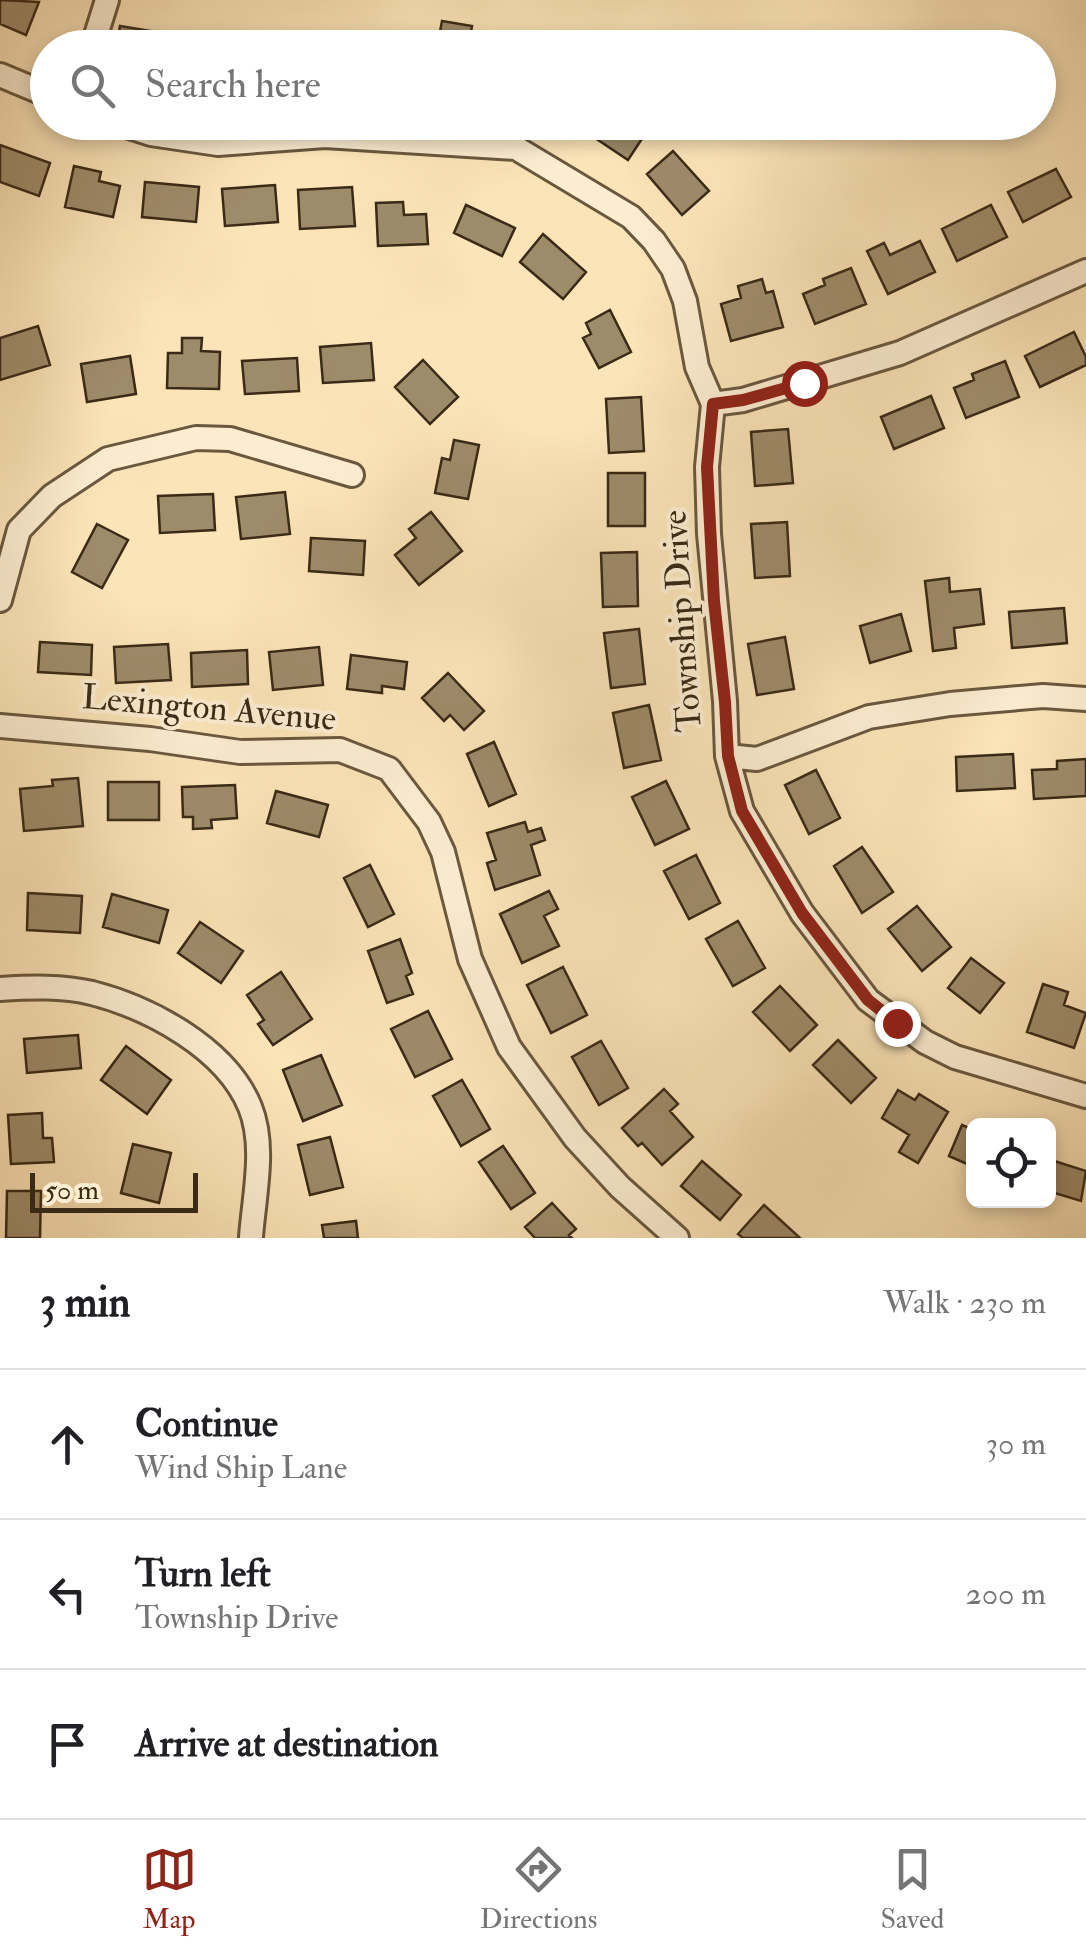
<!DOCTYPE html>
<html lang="en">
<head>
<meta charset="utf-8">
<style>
  body { margin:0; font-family:"IM FELL Double Pica",serif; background:#f2f2f2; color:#202124 }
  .controls { position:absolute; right:30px; bottom:30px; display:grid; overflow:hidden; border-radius:15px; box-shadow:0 5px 15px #0003 }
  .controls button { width:90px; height:90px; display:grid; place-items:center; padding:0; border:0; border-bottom:2px solid #e0e0e0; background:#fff; color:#202124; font:50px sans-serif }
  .scale { position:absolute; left:30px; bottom:25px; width:168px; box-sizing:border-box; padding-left:10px; border:5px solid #3a2a16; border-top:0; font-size:28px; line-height:35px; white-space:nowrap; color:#3a2a16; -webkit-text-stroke:8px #fcedd1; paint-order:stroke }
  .stop { position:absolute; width:30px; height:30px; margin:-22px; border:8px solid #8f2418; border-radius:50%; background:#fff }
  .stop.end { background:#8f2418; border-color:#fff; box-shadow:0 2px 10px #0008 }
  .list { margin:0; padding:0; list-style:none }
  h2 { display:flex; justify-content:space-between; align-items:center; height:130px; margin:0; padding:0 40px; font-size:42px }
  h2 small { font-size:32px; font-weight:400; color:#757577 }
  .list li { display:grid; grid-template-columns:65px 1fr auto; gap:30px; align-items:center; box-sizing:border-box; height:150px; padding:0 40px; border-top:2px solid #e0e0e0 }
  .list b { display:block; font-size:38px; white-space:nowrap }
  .list p { margin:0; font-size:32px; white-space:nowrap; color:#757577 }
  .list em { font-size:32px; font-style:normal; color:#757577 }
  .icon { flex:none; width:55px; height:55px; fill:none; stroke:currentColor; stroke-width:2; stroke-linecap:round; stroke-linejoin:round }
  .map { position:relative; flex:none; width:1086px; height:1238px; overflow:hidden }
  .search { position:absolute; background:#fff; box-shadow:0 5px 15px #0003; left:30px; right:30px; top:30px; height:110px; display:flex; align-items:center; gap:25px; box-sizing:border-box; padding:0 35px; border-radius:55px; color:#757577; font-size:38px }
  .sheet { height:580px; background:#fff }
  nav { display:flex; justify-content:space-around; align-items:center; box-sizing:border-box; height:140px; border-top:2px solid #e0e0e0; background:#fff; font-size:28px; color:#757577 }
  nav a { display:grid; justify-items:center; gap:5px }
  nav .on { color:#8f2418 }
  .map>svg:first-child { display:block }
  .building { fill:#9e8b6a; stroke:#3a2a16; stroke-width:2.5 }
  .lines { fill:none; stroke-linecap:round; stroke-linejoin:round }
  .street-casing { stroke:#6a583e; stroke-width:28 }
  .street { stroke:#fcedd1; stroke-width:22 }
  .route { stroke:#8f2418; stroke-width:12 }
  .labels { text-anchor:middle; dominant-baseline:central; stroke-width:8; stroke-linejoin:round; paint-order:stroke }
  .street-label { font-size:35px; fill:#3a2a16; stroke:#fcedd1 }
</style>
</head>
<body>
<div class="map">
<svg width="1086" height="1238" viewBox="0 0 1086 1238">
  <rect width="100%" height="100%" fill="#fbe4b8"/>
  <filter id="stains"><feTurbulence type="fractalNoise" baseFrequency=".002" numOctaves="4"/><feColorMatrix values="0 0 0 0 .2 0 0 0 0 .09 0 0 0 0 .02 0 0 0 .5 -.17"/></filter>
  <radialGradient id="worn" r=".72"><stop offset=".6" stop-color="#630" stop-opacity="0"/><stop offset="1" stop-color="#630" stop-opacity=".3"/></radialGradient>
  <!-- building -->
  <path class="building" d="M0 0 39 2 26 35 0 24Z
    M442 21 472 26 470 37 493 42 492 48H437Z
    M120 26 175 35 173 48H116Z
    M203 41H257V48H203Z
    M584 122H635L647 131 628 160 580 128Z
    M0 145 50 163 39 196 0 182Z
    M673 151 709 191 682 215 647 174Z
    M74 166 101 172 99 181 120 186 113 217 65 207Z
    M1056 169 1071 197 1023 222 1008 192Z
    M145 182 199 187 196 222 142 217Z
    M275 185 278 222 225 226 222 189Z
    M352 187 355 226 300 229 298 190Z
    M403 202 404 215 426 214 428 244 378 246 376 203Z
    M466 205 515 228 502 256 454 233Z
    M991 205 1007 237 957 261 942 229Z
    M543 234 586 272 563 299 520 262Z
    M920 241 935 272 888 294 867 251 884 243 890 255Z
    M851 268 866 304 815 324 803 294 825 285 823 279Z
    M762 279 766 293 773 291 783 327 731 341 721 304 741 298 738 286Z
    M610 310 631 352 599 368 583 338 591 334 586 323Z
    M38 326 50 365 0 380V338Z
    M1074 332 1086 357V365L1040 387 1025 356Z
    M182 338H202L201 351 220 352 219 389 167 388 168 353H182Z
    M371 343 374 380 323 383 320 347Z
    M130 356 136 394 87 402 81 364Z
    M297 358 299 391 245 394 242 361Z
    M423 360 458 397 430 424 395 387Z
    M1005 361 1019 397 966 418 954 388 974 380 972 374Z
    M931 396 944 428 894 449 881 417Z
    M641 397 644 451 609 453 606 399Z
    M788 429 793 483 755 486 751 432Z
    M454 440 479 445 468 499 435 493 442 458 450 460Z
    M608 473H645V526H608Z
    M285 492 290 534 241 539 236 497Z
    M213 494 215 530 160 533 158 496Z
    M431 512 462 551 419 585 395 555 416 538 409 529Z
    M787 522 790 576 755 578 751 524Z
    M97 524 128 540 102 588 72 572Z
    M311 538 365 541 363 575 309 571Z
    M637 552 638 606 603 607 601 553Z
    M949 578 950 592 980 589 984 624 954 628 956 648 933 651 925 581Z
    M1064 608 1067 643 1012 648 1009 612Z
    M901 614 911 651 870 663 860 626Z
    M639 629 645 684 611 688 604 633Z
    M785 637 794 689 757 695 748 644Z
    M40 642 92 645 91 675 38 672Z
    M168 644 171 680 116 683 114 647Z
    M319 647 323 685 273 690 269 652Z
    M247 650 248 684 192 687 191 653Z
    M351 655 407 662 404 689 382 686V693L347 689Z
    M448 673 484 711 464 730 450 715 444 721 422 698Z
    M649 705 661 760 624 768 613 713Z
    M494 742 516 794 489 806 467 754Z
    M1013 754 1015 788 957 791 956 757Z
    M1086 759V796L1034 799 1032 770 1057 769V761Z
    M816 770 840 818 809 834 785 785Z
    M78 778 83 826 24 831 20 789 53 786 52 780Z
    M666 781 689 829 655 845 632 797Z
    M108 782H159V820H108Z
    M235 785 237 818 211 820 212 828 193 829V817H183L182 787Z
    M276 791 328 805 319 837 267 823Z
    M525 822 528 832 541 828 545 840 531 845 540 875 495 890 487 863 496 860 487 833Z
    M862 847 893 892 862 913 834 866Z
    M696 855 720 903 689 919 664 871Z
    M370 865 394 914 368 927 344 878Z
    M549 891 558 909 544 916 559 946 522 963 500 914Z
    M28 893 82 896 80 933 27 930Z
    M112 894 168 910 159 943 103 927Z
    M917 906 951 947 922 971 888 929Z
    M738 921 765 968 733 986 706 939Z
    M200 922 243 951 221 983 178 953Z
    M400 939 412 973 406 976 413 994 387 1003 368 951Z
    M971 958 1004 983 980 1013 948 988Z
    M563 967 587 1015 551 1033 527 985Z
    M281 972 312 1019 273 1045 258 1024 264 1020 247 995Z
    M1043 984 1068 992 1064 1005 1086 1013 1074 1048 1027 1032Z
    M780 986 817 1025 790 1051 753 1012Z
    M428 1011 452 1059 415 1077 391 1029Z
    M78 1035 81 1068 27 1073 24 1039Z
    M838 1040 876 1078 851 1103 813 1065Z
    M601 1041 628 1088 599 1105 572 1057Z
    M126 1046 171 1080 147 1114 101 1080Z
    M321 1055 342 1105 303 1121 283 1070Z
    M462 1080 490 1129 461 1146 433 1096Z
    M664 1089 678 1104 670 1111 693 1137 662 1165 642 1143 638 1146 622 1128Z
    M898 1090 915 1100 919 1094 948 1112 918 1163 899 1152 909 1135 882 1118Z
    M42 1113 43 1138H52L54 1162 11 1164 8 1115Z
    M962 1125 974 1130V1167L949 1156Z
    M330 1137 343 1187 310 1195 298 1145Z
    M133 1144 171 1153 159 1203 121 1193Z
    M503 1146 535 1193 511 1209 479 1162Z
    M1048 1159 1086 1171 1081 1201 1048 1191Z
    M702 1161 741 1195 720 1220 681 1186Z
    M7 1191H41L40 1238H6Z
    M552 1203 576 1229 569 1235 572 1238H535L525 1227Z
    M764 1205 800 1238H743L738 1234Z
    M356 1221 358 1238H324L322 1225Z"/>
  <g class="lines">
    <!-- street casing -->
    <g class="street-casing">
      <path id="street" d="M92 48 107 0
        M0 75 48 95
        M114 122 151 134 218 144 325 136 516 148 631 217 654 241 673 269 685 301 697 367 713 404 707 467 709 534 725 701 727 756 742 811 802 913 868 1000 925 1042 955 1057 1086 1096
        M713 404 743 400 900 353 1086 271
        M0 600 19 530 52 496 108 459 196 438 230 439 352 475
        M0 726 150 739 240 752 340 750 389 769 429 822 443 852 470 959 509 1047 575 1138 620 1187 677 1238
        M727 756 757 759 869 717 950 704 1043 696 1086 699
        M0 989C31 987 62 986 92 993 150 1008 226 1048 250 1107 266 1146 254 1196 251 1237"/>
    </g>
    <!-- street -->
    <use href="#street" class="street"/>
  </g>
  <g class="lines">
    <!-- route -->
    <path class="route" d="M804 383 743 400 713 404 707 467 714 601 725 702 728 756 742 811 802 913 868 1000 897 1023"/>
  </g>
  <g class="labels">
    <!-- street labels -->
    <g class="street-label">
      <text transform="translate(682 621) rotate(-94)">Township Drive</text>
      <text transform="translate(209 708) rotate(5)">Lexington Avenue</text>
    </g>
  </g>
  <rect width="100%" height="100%" filter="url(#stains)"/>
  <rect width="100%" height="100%" fill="url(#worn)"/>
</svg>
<div class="controls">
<button><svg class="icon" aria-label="locate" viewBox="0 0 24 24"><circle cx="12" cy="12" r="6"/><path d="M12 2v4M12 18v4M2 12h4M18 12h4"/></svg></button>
</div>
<div class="scale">50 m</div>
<div class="stop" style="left:804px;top:383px"></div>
<div class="stop end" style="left:897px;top:1023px"></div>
<div class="search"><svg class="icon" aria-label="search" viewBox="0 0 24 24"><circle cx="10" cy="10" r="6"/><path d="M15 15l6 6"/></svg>Search here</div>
</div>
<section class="sheet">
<h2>3 min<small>Walk · 230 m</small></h2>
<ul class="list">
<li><svg class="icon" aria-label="ahead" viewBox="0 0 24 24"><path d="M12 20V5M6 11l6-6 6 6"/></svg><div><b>Continue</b><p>Wind Ship Lane</p></div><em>30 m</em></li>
<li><svg class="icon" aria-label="left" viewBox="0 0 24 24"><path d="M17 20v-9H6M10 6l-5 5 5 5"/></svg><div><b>Turn left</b><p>Township Drive</p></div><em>200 m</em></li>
<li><svg class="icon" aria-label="arrive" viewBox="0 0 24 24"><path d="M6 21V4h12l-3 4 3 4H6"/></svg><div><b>Arrive at destination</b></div></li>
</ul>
</section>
<nav>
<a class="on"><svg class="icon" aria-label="map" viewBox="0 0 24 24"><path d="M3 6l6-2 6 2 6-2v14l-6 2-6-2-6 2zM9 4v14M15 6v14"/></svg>Map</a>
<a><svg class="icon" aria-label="directions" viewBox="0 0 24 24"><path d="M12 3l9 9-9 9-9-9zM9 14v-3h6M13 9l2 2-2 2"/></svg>Directions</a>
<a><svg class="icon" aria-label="saved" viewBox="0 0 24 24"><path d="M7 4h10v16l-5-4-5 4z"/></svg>Saved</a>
</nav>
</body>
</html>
